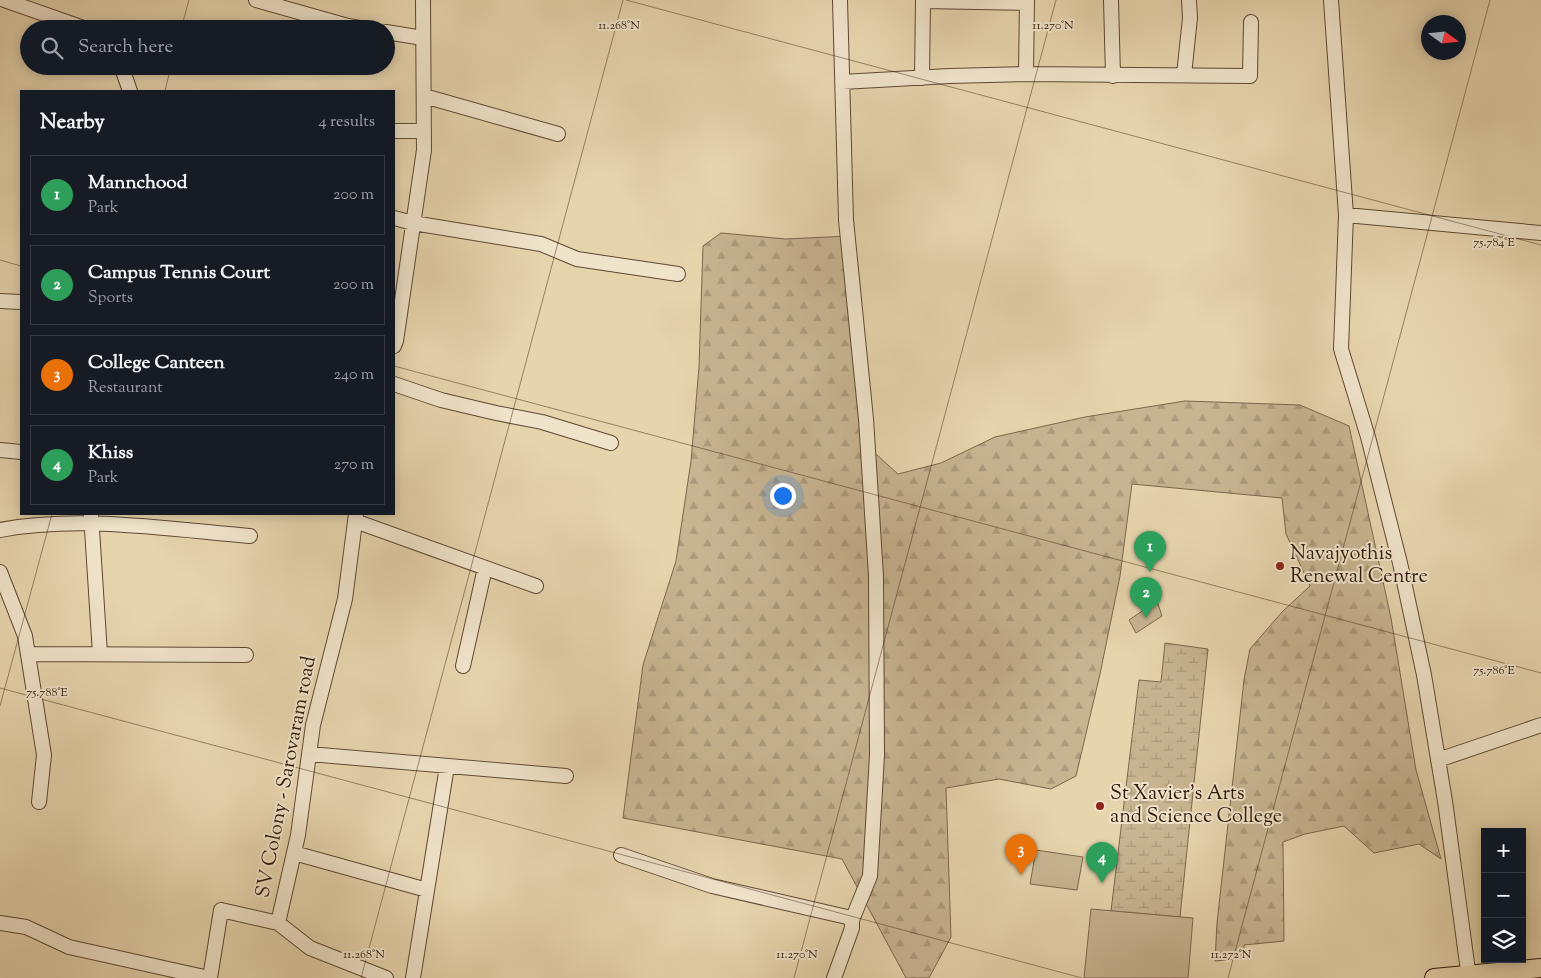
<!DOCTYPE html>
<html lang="en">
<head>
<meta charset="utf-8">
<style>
  body { margin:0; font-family:"Sorts Mill Goudy",serif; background:#20242c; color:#f1f3f6 }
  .controls { position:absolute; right:15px; bottom:15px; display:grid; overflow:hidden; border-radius:0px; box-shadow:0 2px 12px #0003 }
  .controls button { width:45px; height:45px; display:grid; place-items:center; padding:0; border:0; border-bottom:1px solid #363941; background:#171b24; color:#f1f3f6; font:25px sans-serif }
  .compass { position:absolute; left:1421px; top:15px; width:45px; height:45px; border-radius:50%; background:#171b24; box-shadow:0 2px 12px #0003; rotate:105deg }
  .you { position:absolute; left:782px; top:495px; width:18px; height:18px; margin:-12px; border:4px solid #fff; border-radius:50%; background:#1a73e8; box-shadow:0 0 0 8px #1a73e833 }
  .badge { display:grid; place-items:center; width:32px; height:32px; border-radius:50%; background:#0b8043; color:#fff; font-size:16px; font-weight:700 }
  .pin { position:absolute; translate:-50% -41px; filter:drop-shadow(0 1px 2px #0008) }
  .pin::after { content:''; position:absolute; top:26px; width:18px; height:15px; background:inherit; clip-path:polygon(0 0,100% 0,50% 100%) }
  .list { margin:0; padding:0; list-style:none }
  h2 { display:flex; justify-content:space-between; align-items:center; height:65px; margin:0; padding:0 20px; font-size:21px }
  h2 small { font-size:16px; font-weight:400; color:#9ea1a6 }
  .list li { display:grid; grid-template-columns:32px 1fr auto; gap:15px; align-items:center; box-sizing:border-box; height:80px; margin:0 10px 10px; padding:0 10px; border:1px solid #363941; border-radius:0px }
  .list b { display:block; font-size:19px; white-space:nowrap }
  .list p { margin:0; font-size:16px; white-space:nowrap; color:#9ea1a6 }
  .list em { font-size:16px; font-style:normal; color:#9ea1a6 }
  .icon { flex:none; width:28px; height:28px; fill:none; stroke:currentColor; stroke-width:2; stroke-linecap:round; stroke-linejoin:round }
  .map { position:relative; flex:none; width:1541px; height:978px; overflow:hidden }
  .search { position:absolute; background:#171b24; box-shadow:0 2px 12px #0003; left:20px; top:20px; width:375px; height:55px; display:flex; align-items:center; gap:12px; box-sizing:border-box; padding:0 18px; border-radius:28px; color:#9ea1a6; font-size:19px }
  .panel { position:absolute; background:#171b24; box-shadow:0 2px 12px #0003; left:20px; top:90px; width:375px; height:425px; border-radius:0px }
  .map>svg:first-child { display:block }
  .forest { fill:url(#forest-firs); stroke:#7c664c }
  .wetland { fill:url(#wetland-marsh); stroke:#7c664c }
  .garden { fill:#c7b491; stroke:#7c664c }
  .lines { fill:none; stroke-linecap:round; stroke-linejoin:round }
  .minor-casing { stroke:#5f4831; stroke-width:16 }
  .major-casing { stroke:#321908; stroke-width:20 }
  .minor { stroke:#efe3ca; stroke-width:14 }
  .major { stroke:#e6d4ad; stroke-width:18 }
  .ticks { fill:none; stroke:#321908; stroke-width:1; stroke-opacity:0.45 }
  .poi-dot { fill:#8f2418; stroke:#efe3ca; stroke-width:2 }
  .labels { text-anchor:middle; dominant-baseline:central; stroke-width:4; stroke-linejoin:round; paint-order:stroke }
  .poi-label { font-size:20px; fill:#321908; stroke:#efe3ca; text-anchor:start }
  .street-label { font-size:20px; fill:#321908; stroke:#efe3ca }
  .ticks-label { font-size:12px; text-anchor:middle; fill:#321908; stroke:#efe3ca; stroke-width:4; stroke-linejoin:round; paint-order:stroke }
</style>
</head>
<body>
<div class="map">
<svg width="1541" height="978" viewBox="0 0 1541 978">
  <defs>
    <pattern id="forest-firs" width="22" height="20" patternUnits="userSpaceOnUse" patternTransform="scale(1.25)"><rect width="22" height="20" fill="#c7b491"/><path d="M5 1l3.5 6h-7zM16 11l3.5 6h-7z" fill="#ab9a7c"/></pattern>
    <pattern id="wetland-marsh" width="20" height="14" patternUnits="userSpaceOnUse" patternTransform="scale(1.25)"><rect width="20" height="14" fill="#c7b491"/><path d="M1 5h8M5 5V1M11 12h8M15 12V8" fill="none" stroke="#ab9a7c"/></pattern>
  </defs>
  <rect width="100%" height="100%" fill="#e6d4ad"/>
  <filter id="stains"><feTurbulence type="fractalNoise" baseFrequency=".004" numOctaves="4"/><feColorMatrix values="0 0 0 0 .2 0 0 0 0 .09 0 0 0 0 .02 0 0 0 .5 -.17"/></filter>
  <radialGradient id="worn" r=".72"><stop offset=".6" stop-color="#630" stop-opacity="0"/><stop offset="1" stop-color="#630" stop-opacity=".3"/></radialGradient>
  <!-- forest -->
  <path class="forest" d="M721 233 786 239 848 236 868 447 898 474 941 463 995 437 1085 417 1185 401 1300 405 1349 426 1391 618 1416 770 1441 859 1419 844 1374 853 1344 826 1305 834 1283 842 1284 941 1244 945V958L1215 961 1217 923 1244 680 1250 649 1282 612 1310 586 1286 534 1282 498 1132 484 1120 576 1100 674 1076 776 1051 789 999 779 946 788 951 937 929 978H906L842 859 623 818 643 665 676 561 691 461 699 367 703 246Z"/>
  <!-- wetland -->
  <path class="wetland" d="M1165 643 1208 649 1180 917 1111 911 1139 680 1161 682Z"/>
  <!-- garden -->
  <path class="garden" d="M1157 601 1162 616 1136 633 1129 620Z
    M1036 850 1083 857 1077 890 1030 884Z
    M1091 909 1193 918 1188 978H1084Z"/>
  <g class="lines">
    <!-- minor casing -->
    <g class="minor-casing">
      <path id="minor" d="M4 0 81 27 83 29
        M256 0 348 26 366 29
        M840 0 846 220 866 419 876 576 877 755 870 876 852 920
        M1111 0 1113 76
        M1331 0 1346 215 1341 349 1368 437 1400 563 1424 675 1445 801 1469 978
        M923 1 1027 3
        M386 32 423 38
        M117 66 123 71 130 91
        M1026 74 1027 0
        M1184 75 1190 18 1189 0
        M922 78 923 0
        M842 82 949 76 1026 74 1250 76 1251 22
        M424 96 558 134
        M394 131H424
        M1346 215 1541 233
        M394 218 413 223 541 244 577 259 678 274
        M0 301 21 302
        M394 346 396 341 424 150 423 0
        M394 384 441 400 496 413 542 422 611 443
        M0 450 21 452
        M91 514 100 654
        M355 521 536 586
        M0 530C80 515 169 529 250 536
        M0 572 25 636 44 755 39 802
        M28 654 246 655
        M463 666 485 568
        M309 754 566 776
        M1438 760 1541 725
        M294 853 427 890
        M621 855 712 886 847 917 852 920V928L834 978
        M0 923 26 927 69 947 209 978
        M278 923 310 948 386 978
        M210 978 221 910 278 923 298 835 313 725 345 599 356 514
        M413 978 447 766"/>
    </g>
    <!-- major casing -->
    <g class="major-casing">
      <path id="major" d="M1434 978 1541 968"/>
    </g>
    <!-- minor -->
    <use href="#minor" class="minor"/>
    <!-- major -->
    <use href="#major" class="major"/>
  </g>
  <!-- ticks -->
  <path class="ticks" d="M626 0 1541 245M181 29 189 0M165 91 171 66M0 260 21 266M394 366 1541 673M0 688 1082 978M0 706 52 514M361 978 623 0M794 978 1056 0M1228 978 1490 0"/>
  <!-- markers -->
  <g class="poi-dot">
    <circle cx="1280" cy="566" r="5"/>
    <circle cx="1100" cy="806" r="5"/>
  </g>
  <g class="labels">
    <!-- poi labels -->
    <g class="poi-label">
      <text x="1290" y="554">Navajyothis<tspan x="1290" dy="23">Renewal Centre</tspan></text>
      <text x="1110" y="794">St Xavier's Arts<tspan x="1110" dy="23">and Science College</tspan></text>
    </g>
    <!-- street labels -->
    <g class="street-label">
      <text transform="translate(287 777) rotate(-79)">SV Colony - Sarovaram road</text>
    </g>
  </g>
  <g class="ticks-label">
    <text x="619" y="29">11.268°N</text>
    <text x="1053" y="29">11.270°N</text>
    <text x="1494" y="246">75.784°E</text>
    <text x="1494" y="674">75.786°E</text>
    <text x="47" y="696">75.788°E</text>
    <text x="364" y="958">11.268°N</text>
    <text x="797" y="958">11.270°N</text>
    <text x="1231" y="958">11.272°N</text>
  </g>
  <rect width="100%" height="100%" filter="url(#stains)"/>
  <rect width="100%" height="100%" fill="url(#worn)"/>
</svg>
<div class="controls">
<button>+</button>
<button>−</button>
<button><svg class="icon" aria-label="layers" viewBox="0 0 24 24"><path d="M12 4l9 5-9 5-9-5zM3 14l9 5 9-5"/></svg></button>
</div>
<svg class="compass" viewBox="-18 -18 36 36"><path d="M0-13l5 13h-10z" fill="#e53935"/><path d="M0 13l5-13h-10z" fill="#9ea1a6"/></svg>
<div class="you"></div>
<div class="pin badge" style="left:1150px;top:572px;background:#2e9e5b">1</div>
<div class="pin badge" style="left:1146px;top:618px;background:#2e9e5b">2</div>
<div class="pin badge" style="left:1021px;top:875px;background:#e8710a">3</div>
<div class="pin badge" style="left:1102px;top:883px;background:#2e9e5b">4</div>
<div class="search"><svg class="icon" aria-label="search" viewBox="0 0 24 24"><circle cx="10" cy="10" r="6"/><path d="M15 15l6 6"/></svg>Search here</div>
<section class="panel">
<h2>Nearby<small>4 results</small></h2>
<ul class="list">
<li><span class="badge" style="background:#2e9e5b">1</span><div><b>Mannchood</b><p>Park</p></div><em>200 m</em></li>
<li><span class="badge" style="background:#2e9e5b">2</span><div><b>Campus Tennis Court</b><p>Sports</p></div><em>200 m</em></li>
<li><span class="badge" style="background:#e8710a">3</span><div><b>College Canteen</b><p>Restaurant</p></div><em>240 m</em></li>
<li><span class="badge" style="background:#2e9e5b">4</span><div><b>Khiss</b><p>Park</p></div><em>270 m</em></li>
</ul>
</section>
</div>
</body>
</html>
